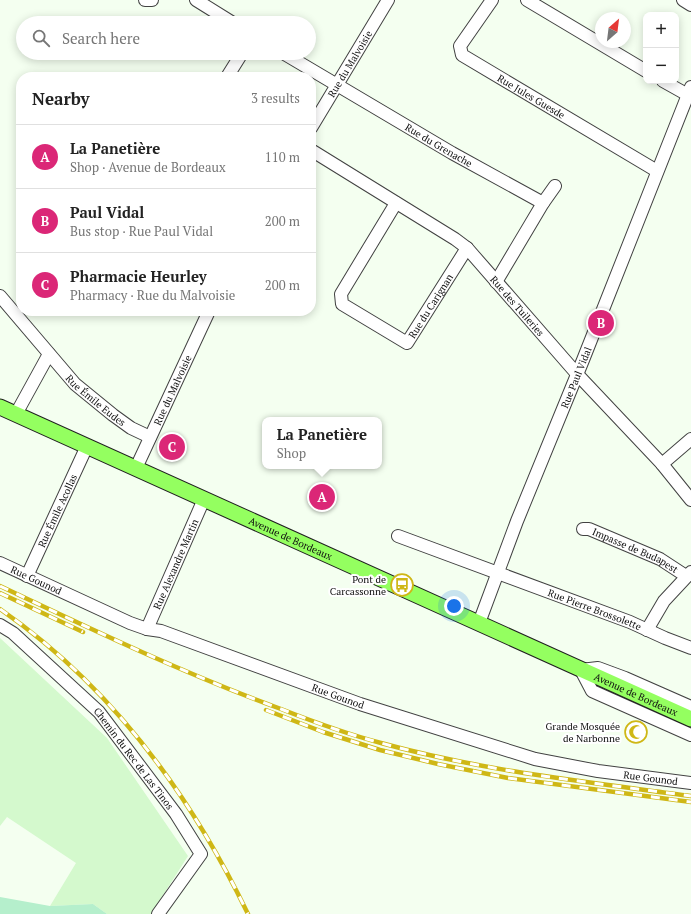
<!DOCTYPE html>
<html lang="en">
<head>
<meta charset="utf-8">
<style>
  body { margin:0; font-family:"PT Serif",serif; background:#f2f2f2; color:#222 }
  .controls { position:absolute; right:12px; top:12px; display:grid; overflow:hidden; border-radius:8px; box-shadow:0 2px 10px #0003 }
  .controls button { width:36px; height:36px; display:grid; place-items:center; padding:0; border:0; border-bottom:1px solid #e0e0e0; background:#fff; color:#222; font:20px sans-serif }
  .compass { position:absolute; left:595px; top:12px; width:36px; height:36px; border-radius:50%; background:#fff; box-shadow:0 2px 10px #0003; rotate:28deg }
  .you { position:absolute; left:454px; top:606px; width:14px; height:14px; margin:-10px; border:3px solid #fff; border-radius:50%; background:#1a73e8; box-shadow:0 0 0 6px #1a73e833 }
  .badge { display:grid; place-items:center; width:26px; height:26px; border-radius:50%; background:#db2777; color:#fff; font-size:13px; font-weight:700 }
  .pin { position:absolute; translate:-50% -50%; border:2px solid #fff; box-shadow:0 1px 4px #0006 }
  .popup { position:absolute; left:262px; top:417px; width:120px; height:52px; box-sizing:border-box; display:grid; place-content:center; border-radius:8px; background:#fff; filter:drop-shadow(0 1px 3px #0005); font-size:13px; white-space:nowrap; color:#767676 }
  .popup b { font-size:15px; color:#222 }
  .popup::after { content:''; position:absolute; left:50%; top:100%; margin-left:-8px; border:8px solid transparent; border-top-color:#fff }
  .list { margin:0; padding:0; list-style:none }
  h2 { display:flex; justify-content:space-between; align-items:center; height:52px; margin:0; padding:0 16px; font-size:17px }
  h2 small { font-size:13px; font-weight:400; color:#767676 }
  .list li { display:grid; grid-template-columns:26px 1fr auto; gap:12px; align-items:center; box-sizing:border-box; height:64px; padding:0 16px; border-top:1px solid #e0e0e0 }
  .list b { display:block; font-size:15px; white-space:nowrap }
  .list p { margin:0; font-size:13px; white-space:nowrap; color:#767676 }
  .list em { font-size:13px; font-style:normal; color:#767676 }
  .icon { flex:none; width:22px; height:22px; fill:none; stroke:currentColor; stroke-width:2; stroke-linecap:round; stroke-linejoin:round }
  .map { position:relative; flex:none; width:691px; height:914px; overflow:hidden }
  .search { position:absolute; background:#fff; box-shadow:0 2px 10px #0003; left:16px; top:16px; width:300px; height:44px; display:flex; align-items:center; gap:10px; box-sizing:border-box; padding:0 14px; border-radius:22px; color:#767676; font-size:15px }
  .panel { position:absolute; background:#fff; box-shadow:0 2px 10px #0003; left:16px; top:72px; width:300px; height:244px; border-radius:16px }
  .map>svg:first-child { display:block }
  .farmland { fill:#d4f9cd }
  .green { fill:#b5efcc }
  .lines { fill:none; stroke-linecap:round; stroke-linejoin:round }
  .minor-casing { stroke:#424242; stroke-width:14 }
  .major-casing { stroke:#202020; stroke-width:17 }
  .minor { stroke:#fff; stroke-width:12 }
  .major { stroke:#94ff60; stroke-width:15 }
  .rail-casing { stroke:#cfb716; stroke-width:4.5 }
  .rail { stroke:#fff; stroke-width:3; stroke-dasharray:9; stroke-linecap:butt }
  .labels { text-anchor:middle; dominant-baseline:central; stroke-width:4; stroke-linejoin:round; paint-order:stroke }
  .street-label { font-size:10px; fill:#0f0f0f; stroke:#fff }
  .poi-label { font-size:10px; fill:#0f0f0f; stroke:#fff; text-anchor:end }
</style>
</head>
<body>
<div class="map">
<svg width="691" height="914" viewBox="0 0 691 914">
  <rect width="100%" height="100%" fill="#f4fff0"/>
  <!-- farmland -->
  <path class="farmland" d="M0 638 107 738 188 856 151 914H107L93 904 50 906 76 863 7 817 0 826Z"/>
  <!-- green -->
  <path class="green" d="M0 897 50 906 93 904 107 914H0Z"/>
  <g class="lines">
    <!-- minor casing -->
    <g class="minor-casing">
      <g id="minor">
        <path d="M145 0H152"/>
        <path d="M196 0 233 23"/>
        <path id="s1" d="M492 0 460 46 462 55 657 171"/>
        <path d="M527 0 646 71"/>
        <path d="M683 0 691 5"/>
        <path id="s2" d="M283 53 452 153 543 203"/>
        <path d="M227 77 242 53"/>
        <path d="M663 81 688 95"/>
        <path id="s3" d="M311 128 388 0"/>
        <path id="s4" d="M311 150 455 239 467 248 577 374 662 464 691 500"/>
        <path id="s5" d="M396 203 341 294 342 304 407 343 467 248"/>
        <path d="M496 282 543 203 555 186"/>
        <path id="s6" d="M0 296 75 384 113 415 131 428 150 437"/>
        <path d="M16 414 49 354"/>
        <path d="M662 464 691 439"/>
        <path id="s7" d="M136 468 209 311"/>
        <path id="s8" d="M583 529H589L660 559 686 576"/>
        <path id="s9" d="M398 536 630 622 665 638 691 648"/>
        <path id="s10" d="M0 563 130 623 147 629 161 631 360 704 535 759 598 771 691 783"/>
        <path id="s11" d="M27 576 87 446"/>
        <path id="s12" d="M479 623 517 521 583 360 691 87"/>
        <path id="s13" d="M0 625 13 633 99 712 176 814 201 854 158 914"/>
        <path id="s14" d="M147 629 204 499"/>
        <path d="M647 630 664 601 691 572"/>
        <path d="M691 707 625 678 598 668 581 670 592 691 691 735"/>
      </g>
    </g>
    <!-- major casing -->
    <g class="major-casing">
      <g id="major">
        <path id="s15" d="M0 407 691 719"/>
      </g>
    </g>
    <!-- minor -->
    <use href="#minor" class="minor"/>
    <!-- major -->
    <use href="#major" class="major"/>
    <!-- rail casing -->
    <g class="rail-casing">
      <path id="rail" d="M0 586C93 630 185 674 281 709 314 722 347 734 381 743 483 771 587 782 691 796
        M0 593 83 632
        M0 609C110 685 190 794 248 914
        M266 710 323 732 380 750 438 764 508 778 691 802"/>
    </g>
    <!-- rail -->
    <use href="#rail" class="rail"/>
  </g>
  <!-- icons -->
  <defs>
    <g id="bus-ring" transform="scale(1.15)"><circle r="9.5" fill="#fff" stroke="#cfb716" stroke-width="1.5"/><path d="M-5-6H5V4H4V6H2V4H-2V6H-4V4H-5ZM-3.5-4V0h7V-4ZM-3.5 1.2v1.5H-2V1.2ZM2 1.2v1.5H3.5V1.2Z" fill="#cfb716"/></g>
    <g id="mosque-ring" transform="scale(1.15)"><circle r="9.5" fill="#fff" stroke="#cfb716" stroke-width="1.5"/><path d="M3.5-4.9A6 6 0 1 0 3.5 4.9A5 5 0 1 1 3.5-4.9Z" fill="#cfb716"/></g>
  </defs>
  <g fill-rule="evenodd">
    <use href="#bus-ring" x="402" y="585"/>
    <use href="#mosque-ring" x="636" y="732"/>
  </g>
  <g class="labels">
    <!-- street labels -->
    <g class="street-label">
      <text stroke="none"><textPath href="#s3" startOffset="75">Rue du Malvoisie</textPath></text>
      <text stroke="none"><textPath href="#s1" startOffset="146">Rue Jules Guesde</textPath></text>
      <text stroke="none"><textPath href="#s2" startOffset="181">Rue du Grenache</textPath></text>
      <text stroke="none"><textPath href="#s5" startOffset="236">Rue du Carignan</textPath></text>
      <text stroke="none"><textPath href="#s4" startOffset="261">Rue des Tuileries</textPath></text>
      <text stroke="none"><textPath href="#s12" startOffset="264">Rue Paul Vidal</textPath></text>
      <text stroke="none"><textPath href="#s7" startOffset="86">Rue du Malvoisie</textPath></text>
      <text stroke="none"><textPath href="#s6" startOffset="142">Rue Émile Eudes</textPath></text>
      <text stroke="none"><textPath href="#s11" startOffset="72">Rue Émile Acollas</textPath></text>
      <text stroke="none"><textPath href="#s15" startOffset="319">Avenue de Bordeaux</textPath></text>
      <text stroke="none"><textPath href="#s8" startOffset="57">Impasse de Budapest</textPath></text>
      <text stroke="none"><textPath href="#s14" startOffset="71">Rue Alexandre Martin</textPath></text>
      <text stroke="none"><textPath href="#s10" startOffset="40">Rue Gounod</textPath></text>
      <text stroke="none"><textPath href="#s9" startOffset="210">Rue Pierre Brossolette</textPath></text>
      <text stroke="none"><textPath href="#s15" startOffset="698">Avenue de Bordeaux</textPath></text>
      <text stroke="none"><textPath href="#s10" startOffset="364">Rue Gounod</textPath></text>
      <text stroke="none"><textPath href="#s13" startOffset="190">Chemin du Rec de Las Tinos</textPath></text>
      <text stroke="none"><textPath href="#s10" startOffset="688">Rue Gounod</textPath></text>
    </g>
    <!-- poi labels -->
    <g class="poi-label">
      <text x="386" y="579">Pont de<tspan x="386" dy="12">Carcassonne</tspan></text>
      <text x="620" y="726">Grande Mosquée<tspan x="620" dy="12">de Narbonne</tspan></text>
    </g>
  </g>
</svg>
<div class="controls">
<button>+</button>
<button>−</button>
</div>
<svg class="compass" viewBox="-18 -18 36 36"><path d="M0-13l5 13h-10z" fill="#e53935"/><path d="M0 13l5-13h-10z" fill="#767676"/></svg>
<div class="you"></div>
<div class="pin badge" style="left:322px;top:497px">A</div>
<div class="popup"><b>La Panetière</b>Shop</div>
<div class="pin badge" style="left:601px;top:323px">B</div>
<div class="pin badge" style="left:172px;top:447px">C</div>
<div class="search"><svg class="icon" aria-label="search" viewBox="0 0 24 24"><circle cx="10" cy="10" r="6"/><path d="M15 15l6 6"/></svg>Search here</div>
<section class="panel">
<h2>Nearby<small>3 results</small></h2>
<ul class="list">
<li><span class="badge">A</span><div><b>La Panetière</b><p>Shop · Avenue de Bordeaux</p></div><em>110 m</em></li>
<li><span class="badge">B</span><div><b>Paul Vidal</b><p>Bus stop · Rue Paul Vidal</p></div><em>200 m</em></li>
<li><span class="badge">C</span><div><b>Pharmacie Heurley</b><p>Pharmacy · Rue du Malvoisie</p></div><em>200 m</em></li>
</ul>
</section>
</div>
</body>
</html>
